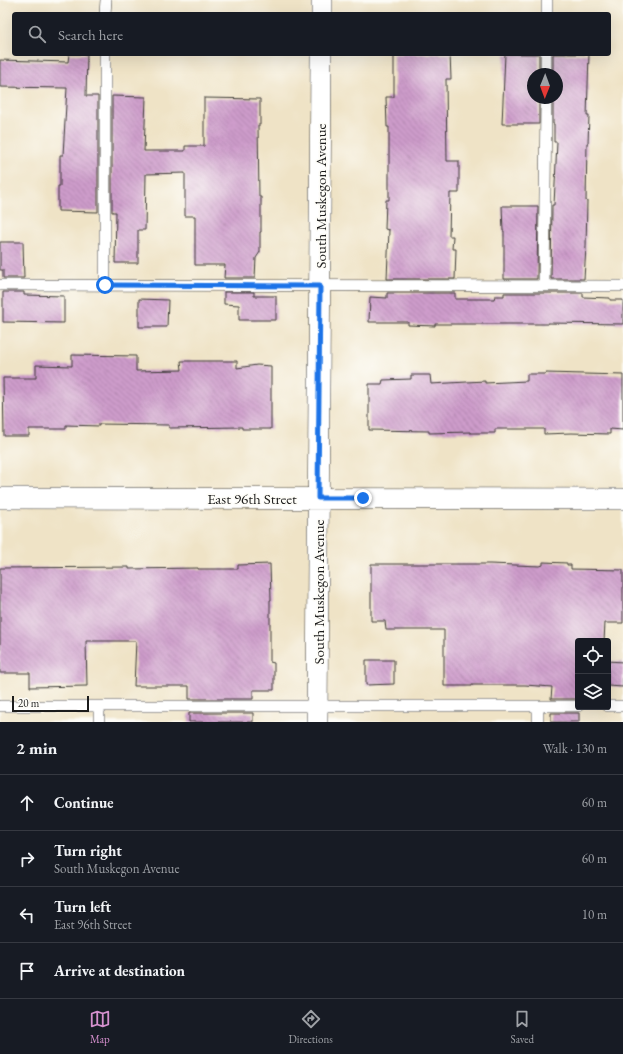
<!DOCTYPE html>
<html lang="en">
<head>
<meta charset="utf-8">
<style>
  body { margin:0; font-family:"EB Garamond",serif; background:#20242c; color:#f1f3f6 }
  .controls { position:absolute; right:12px; bottom:12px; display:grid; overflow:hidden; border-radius:4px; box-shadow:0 4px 16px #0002 }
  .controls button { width:36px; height:36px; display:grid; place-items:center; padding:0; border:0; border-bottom:1px solid #363941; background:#171b24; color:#f1f3f6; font:20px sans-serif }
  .compass { position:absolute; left:527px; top:68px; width:36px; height:36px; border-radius:50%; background:#171b24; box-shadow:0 4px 16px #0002; rotate:181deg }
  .scale { position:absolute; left:12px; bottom:10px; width:77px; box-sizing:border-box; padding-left:4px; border:2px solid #1c1c1c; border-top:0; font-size:11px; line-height:14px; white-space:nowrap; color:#1c1c1c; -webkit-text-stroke:3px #fdfcf7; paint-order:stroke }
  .stop { position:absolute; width:12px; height:12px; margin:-9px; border:3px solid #1a73e8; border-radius:50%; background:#fff }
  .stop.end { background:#1a73e8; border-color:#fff; box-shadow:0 1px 4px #0008 }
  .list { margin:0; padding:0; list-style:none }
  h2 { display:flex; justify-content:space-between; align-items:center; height:52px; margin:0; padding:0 16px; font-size:17px }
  h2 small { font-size:13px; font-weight:400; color:#9ea1a6 }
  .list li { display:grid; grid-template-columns:26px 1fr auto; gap:12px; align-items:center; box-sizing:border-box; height:56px; padding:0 16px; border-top:1px solid #363941 }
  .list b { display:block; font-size:15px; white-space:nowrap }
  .list p { margin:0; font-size:13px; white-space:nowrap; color:#9ea1a6 }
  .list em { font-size:13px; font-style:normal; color:#9ea1a6 }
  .icon { flex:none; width:22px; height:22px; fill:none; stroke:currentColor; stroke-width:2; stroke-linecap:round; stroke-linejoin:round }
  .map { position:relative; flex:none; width:623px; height:722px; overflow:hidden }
  .search { position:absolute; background:#171b24; box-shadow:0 4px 16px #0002; left:12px; right:12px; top:12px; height:44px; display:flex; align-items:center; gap:10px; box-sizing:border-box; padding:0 14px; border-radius:4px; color:#9ea1a6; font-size:15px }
  .sheet { height:276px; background:#171b24 }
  nav { display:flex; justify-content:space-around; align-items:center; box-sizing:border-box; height:56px; border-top:1px solid #363941; background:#171b24; font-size:11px; color:#9ea1a6 }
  nav a { display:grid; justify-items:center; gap:2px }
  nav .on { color:#d690ce }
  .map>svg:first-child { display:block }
  .building { fill:url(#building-back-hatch) }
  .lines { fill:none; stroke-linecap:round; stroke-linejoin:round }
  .lane-casing { stroke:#3c3a36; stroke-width:12 }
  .street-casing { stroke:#3c3a36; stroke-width:22 }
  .lane { stroke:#fff; stroke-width:11 }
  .street { stroke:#fff; stroke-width:21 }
  .route { stroke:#1a73e8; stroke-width:5 }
  .labels { text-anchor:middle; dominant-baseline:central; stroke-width:3; stroke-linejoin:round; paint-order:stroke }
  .street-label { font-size:15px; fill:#1c1c1c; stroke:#fdfcf7 }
</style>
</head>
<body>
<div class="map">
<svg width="623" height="722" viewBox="0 0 623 722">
  <defs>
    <pattern id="building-back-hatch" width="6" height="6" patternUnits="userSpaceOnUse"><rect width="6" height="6" fill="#ce9ccb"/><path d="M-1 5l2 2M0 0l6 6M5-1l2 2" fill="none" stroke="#a67ea4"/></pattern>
  </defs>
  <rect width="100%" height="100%" fill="#fdfcf7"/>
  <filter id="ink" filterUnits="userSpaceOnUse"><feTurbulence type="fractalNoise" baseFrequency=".025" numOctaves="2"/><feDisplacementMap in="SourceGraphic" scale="8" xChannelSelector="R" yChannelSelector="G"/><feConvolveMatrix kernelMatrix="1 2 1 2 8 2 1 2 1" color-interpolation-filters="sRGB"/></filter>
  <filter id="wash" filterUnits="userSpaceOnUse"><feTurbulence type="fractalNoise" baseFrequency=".012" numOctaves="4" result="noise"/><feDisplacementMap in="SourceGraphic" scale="16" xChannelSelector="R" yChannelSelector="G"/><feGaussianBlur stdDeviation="0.9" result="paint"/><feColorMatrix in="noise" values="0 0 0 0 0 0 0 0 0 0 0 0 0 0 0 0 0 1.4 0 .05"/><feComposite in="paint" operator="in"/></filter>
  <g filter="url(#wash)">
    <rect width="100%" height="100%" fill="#efe3c6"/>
    <g id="blocks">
      <!-- building -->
      <path class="building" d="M69 54H87L86 96H98V212L58 211V186H60V155H63L67 88 0 87V60L68 62Z
        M394 54H450L451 79H446L447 161H459V193H450L449 236H453L452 249H456L455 279H387L389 230 385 229 386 200H389V127H387L386 97H394Z
        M505 54H539V74H533V98H539V124H502Z
        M553 54H589L587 116H589L588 143H587L586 201H587L586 247 584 279H551L552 205H554L557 142H554V124H553V98H557V74H553Z
        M112 96 146 97 144 151H185V146H204V98L260 99V125H258L259 197H261V232H260V252L256 258 255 278H224L225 265H195V216H185V173L146 174 145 230H138V263H115L116 212H112Z
        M502 206H538L537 279H504V231H503Z
        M0 242H23L24 278H3V270H0Z
        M3 292H24V295L64 296V323L3 322Z
        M224 292H254V296H276V320H239V305L224 304Z
        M387 293H455V299H494L495 296H504V293H583V297L610 298V300H623V324L548 323V324H435V326L408 325V322H369L370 297 387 298Z
        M139 299 168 300 167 327H139Z
        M72 355 136 356V371L182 370 181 361H237V368L257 365 271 366V429H242V427L169 428V425L99 424V426L66 425V429H29V436H4L3 378H36V365L72 366Z
        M546 373 623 375V430L610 429V434L571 433 544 434V429H495V433H470V432L429 433V431L369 430V384H382L383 380 411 379V375H430L431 384 485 381V383L527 381V374H546Z
        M543 562 567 563V565H571V569L623 570V623H605L604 641H578V699H551L552 687 525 685H472V686H444V630H386L385 621H371V564H490L540 566 543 565Z
        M270 564 271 600H270V662L274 663V690H253V699H189V686H134L136 641H86L87 686 30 687V673H0V568L129 567V569L198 568V569H238V565Z
        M366 660H394V684L366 685Z
        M608 661 623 662V687L608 686Z
        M189 713H253V722H189Z
        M551 713H579V722H551Z"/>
    </g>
  </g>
  <g filter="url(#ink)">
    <use href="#blocks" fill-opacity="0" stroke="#3c3a36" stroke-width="1"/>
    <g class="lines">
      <!-- lane casing -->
      <g class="lane-casing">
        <path id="lane" d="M105 14 106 0
          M547 14V0
          M546 74V54
          M0 285 623 286
          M105 285V54
          M544 286 546 98
          M0 706H578
          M99 706V722
          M608 706H623
          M538 722V706"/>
      </g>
      <!-- street casing -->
      <g class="street-casing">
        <path id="street" d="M322 14V0
          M0 498 623 499
          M317 722 321 54"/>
      </g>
      <!-- lane -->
      <use href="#lane" class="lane"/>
      <!-- street -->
      <use href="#street" class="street"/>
    </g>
  </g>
  <g class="lines" filter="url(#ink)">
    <!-- route -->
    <path class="route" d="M105 285 320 286 318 498H363"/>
  </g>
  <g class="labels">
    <!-- street labels -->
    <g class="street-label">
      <text transform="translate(320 196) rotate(-90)">South Muskegon Avenue</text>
      <text x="252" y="498">East 96th Street</text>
      <text transform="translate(318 592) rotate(-90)">South Muskegon Avenue</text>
    </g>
  </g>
</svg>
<div class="controls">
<button><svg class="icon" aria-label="locate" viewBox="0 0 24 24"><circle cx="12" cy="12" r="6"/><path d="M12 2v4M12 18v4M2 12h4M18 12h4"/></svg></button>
<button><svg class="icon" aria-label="layers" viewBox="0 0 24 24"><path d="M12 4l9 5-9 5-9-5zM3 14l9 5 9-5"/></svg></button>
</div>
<svg class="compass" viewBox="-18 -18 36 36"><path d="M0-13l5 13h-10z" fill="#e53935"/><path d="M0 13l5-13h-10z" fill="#9ea1a6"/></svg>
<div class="scale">20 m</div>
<div class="stop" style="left:105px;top:285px"></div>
<div class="stop end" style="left:363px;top:498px"></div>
<div class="search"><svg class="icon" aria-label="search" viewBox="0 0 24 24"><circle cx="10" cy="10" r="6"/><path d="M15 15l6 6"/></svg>Search here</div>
</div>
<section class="sheet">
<h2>2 min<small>Walk · 130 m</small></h2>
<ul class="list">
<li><svg class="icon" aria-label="ahead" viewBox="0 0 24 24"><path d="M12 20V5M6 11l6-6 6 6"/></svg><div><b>Continue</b></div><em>60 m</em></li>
<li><svg class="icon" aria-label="right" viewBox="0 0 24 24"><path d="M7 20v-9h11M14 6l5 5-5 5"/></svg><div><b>Turn right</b><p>South Muskegon Avenue</p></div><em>60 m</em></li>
<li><svg class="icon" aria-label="left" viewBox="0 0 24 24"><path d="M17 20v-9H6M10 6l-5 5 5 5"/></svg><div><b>Turn left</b><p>East 96th Street</p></div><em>10 m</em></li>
<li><svg class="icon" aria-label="arrive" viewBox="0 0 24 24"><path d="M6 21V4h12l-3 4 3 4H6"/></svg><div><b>Arrive at destination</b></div></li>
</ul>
</section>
<nav>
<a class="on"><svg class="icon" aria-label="map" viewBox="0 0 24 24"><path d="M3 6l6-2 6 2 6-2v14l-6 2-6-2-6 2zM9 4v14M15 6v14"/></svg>Map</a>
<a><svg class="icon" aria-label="directions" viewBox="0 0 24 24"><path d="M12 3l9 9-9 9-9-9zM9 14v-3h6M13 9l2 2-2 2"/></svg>Directions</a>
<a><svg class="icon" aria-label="saved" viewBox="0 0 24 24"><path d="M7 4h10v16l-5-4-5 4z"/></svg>Saved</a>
</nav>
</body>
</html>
